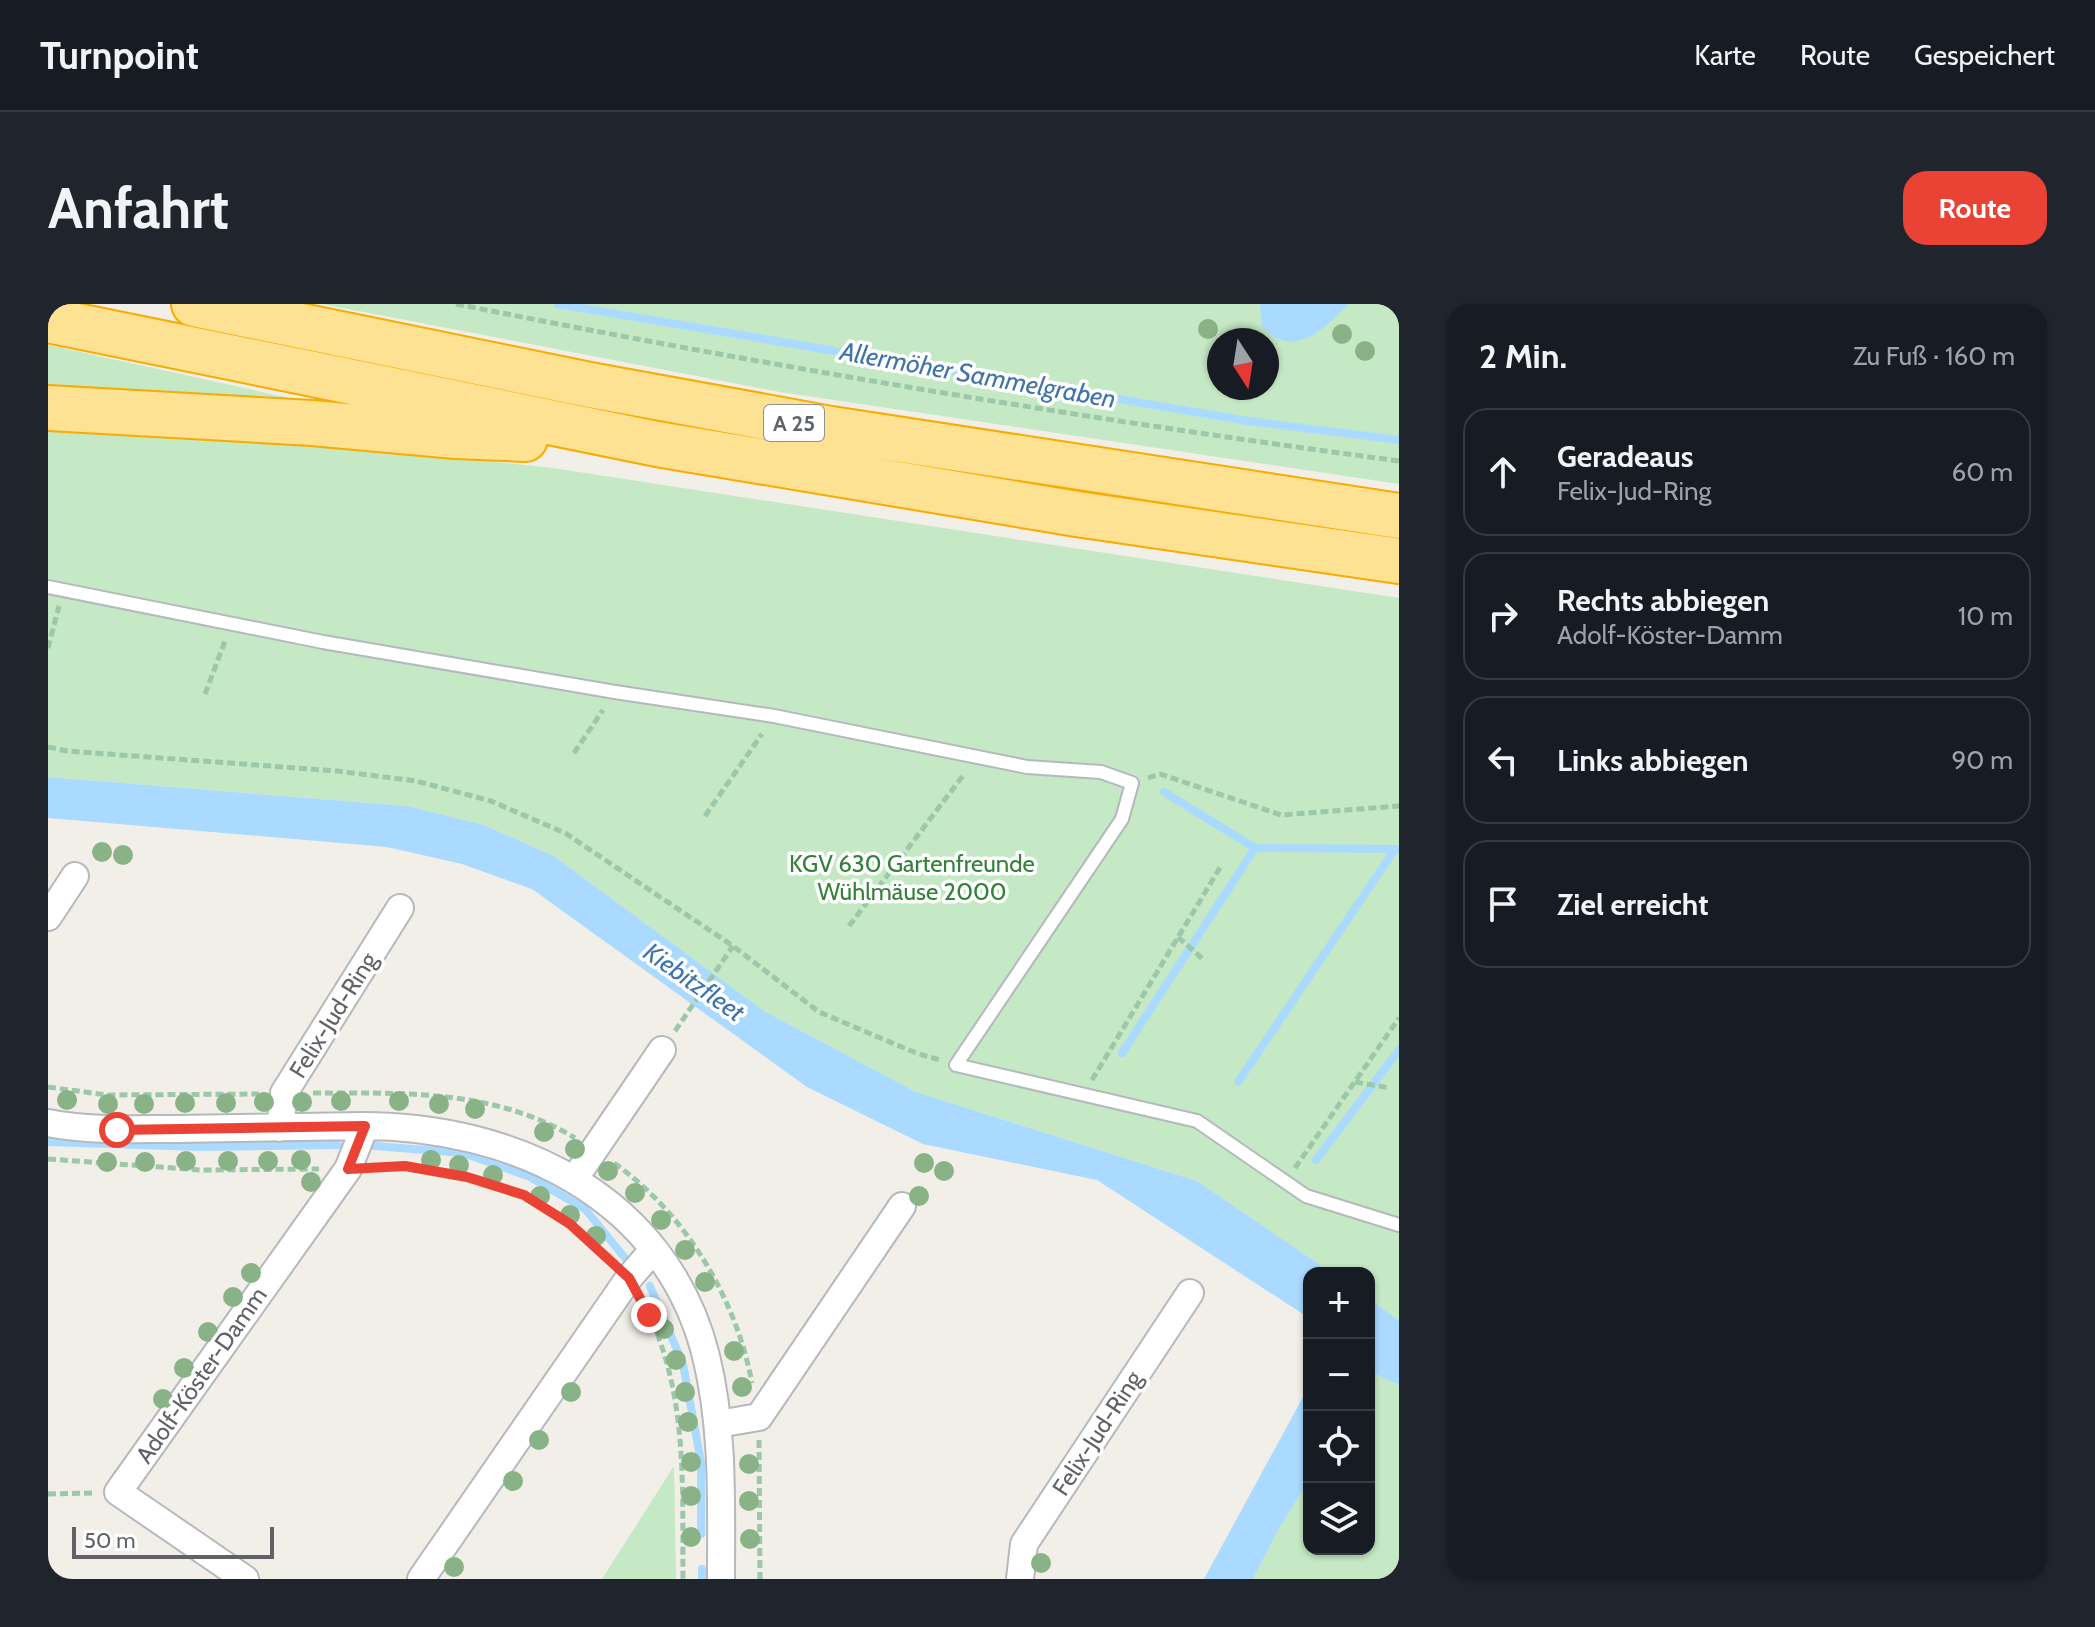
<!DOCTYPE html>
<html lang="de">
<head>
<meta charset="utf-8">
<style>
  body { margin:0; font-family:Cabin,sans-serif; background:#20242c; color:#f1f3f6 }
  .controls { position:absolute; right:24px; bottom:24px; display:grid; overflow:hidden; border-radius:16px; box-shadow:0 2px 6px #0004 }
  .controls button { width:72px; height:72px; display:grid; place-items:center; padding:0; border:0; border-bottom:2px solid #363941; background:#171b24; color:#f1f3f6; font:40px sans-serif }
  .compass { position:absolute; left:1159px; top:24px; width:72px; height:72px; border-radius:50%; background:#171b24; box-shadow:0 2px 6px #0004; rotate:168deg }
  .scale { position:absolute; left:24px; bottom:20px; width:202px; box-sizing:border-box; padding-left:8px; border:4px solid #5f6368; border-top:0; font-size:22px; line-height:28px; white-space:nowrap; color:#5f6368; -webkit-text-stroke:6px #fff; paint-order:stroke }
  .stop { position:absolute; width:24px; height:24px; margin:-18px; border:6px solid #ea4335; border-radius:50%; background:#fff }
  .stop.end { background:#ea4335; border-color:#fff; box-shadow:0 2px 8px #0008 }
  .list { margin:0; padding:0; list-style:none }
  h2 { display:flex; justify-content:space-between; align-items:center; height:104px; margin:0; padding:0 32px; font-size:34px }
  h2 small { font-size:26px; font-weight:400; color:#9ea1a6 }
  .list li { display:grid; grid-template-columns:52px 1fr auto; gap:24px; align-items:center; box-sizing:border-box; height:128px; margin:0 16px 16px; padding:0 16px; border:2px solid #363941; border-radius:24px }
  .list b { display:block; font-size:30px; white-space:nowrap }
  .list p { margin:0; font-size:26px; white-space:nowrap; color:#9ea1a6 }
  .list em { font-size:26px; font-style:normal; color:#9ea1a6 }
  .icon { flex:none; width:44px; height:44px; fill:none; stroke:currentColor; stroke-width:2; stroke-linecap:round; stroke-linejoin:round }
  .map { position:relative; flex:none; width:1351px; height:1275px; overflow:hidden; border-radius:24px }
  header { display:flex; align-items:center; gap:48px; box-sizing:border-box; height:112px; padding:0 40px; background:#171b24; border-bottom:2px solid #363941 }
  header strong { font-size:38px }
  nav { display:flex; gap:44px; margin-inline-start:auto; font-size:28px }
  .intro { display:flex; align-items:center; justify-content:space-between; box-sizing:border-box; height:192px; padding:0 48px }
  h1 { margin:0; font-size:56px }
  .button { padding:20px 36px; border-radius:24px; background:#ea4335; color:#fff; font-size:28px; font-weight:700 }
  main { display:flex; gap:48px; padding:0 48px }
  aside { flex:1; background:#171b24; border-radius:24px; box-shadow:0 2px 6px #0004 }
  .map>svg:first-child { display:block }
  .green { fill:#c5e8c5; fill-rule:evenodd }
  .water { fill:#aadaff }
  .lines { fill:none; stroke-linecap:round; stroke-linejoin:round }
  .stream { stroke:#aadaff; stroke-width:8 }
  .service-casing { stroke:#b5b8bc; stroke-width:16 }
  .minor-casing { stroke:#b5b8bc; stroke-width:30 }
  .motorway-casing { stroke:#f9ab00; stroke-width:48 }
  .path { stroke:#9cc7a9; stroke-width:5; stroke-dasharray:8 4; stroke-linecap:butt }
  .service { stroke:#fff; stroke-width:12 }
  .minor { stroke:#fff; stroke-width:26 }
  .motorway { stroke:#fde293; stroke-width:44 }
  .tree { fill:#89b387 }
  .route { stroke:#ea4335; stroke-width:10 }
  .labels { text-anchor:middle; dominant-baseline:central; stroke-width:7; stroke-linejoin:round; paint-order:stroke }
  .shield { fill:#fff; stroke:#8f9295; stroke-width:2 }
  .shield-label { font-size:22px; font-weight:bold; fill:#5f6368 }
  .park-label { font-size:24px; fill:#348238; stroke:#fff }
  .street-label { font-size:24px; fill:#5f6368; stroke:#fff }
  .water-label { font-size:26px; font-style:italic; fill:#4174aa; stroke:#fff }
</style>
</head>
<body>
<header>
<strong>Turnpoint</strong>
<nav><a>Karte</a><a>Route</a><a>Gespeichert</a></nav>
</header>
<div class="intro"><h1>Anfahrt</h1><a class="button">Route</a></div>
<main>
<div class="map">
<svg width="1351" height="1275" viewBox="0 0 1351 1275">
  <rect width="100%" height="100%" fill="#f1efe8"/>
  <!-- green -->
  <path class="green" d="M274 0H1351V180L732 88ZM1171 36H1219V84H1171Z
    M0 41 292 105 0 88Z
    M0 120 255 137 505 164 1351 294V1017L1321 994V969H1284L1149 877 868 788 716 707 506 552 436 521 359 502 0 473Z
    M1327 1070 1351 1081V1275H1205L1229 1228 1261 1176V1245H1321V1080Z
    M626 1162 628 1275H554Z"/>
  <!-- water -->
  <path class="water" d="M1212 0H1301C1283 17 1257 48 1229 34 1224 32 1218 26 1214 22Z
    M0 473 359 502 436 521 506 552 716 707 868 788 1149 877 1284 969H1261V1014L1049 876 875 840 759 783 484 585 414 560 339 543 0 514Z
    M1321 994 1351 1017V1081L1327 1070 1321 1080Z
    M1261 1082V1176L1229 1228 1205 1275H1156Z"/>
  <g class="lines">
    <!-- stream -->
    <path class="stream" d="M510 0 1200 117 1351 136
      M1116 488 1207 544 1351 545
      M1074 749 1207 544
      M1190 778 1347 545
      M0 838 152 843 290 841
      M327 842 415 849 482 873 537 905 577 954
      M1268 856 1351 746
      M602 982 635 1060 653 1158V1230
      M654 1265V1275"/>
    <!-- service casing -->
    <g class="service-casing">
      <path id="service" d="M0 283 275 338 567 388 726 412 979 463 1053 468 1084 479 1074 515 908 761 1149 817 1258 892 1351 921"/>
    </g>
    <!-- minor casing -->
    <g class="minor-casing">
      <path id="minor" d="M0 613 27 572
        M0 819C42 827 84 825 127 825 189 824 252 823 314 822 467 822 618 893 658 1052 676 1125 673 1200 673 1275
        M232 824 236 789 352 604
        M527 874 614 746
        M670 1120 711 1113 854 902
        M197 1275 70 1188 300 865 317 822
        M373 1275 581 974 605 946
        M972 1275 976 1240 1142 989"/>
    </g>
    <!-- motorway casing -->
    <g class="motorway-casing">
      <path id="motorway" d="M146 0 542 81 783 125 1351 212
        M0 16 609 140 1029 210 1351 257
        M0 104 264 119 408 132 477 135"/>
    </g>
    <!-- path -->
    <path class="path" d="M408 0C720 62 1035 115 1351 157
      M0 344 11 302
      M157 390 177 337
      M0 443 19 447 289 467 368 477 443 497 517 529 685 642 771 708 868 749 892 756
      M526 449 555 406
      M1100 474 1112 470 1233 511 1351 502
      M657 512 714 430
      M801 622 917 469
      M1130 633 1157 657
      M627 727 685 642
      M1044 776 1173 562
      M1307 778 1342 784
      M0 783 59 791 211 790
      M265 789C356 789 446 785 527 834
      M0 855 153 866 271 865
      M566 859C637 909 688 994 704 1079
      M329 863C394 860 470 880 522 920 537 931 550 945 564 958
      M1247 864 1351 714
      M594 997C641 1084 634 1179 635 1275
      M711 1136 712 1275
      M0 1190 45 1189"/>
    <!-- service -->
    <use href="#service" class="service"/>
    <!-- minor -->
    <use href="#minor" class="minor"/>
    <!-- motorway -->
    <use href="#motorway" class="motorway"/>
  </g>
  <!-- trees -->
  <g class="tree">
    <circle cx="1160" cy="25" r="10"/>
    <circle cx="1294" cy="30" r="10"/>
    <circle cx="1317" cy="47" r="10"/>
    <circle cx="54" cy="548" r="10"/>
    <circle cx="75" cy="551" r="10"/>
    <circle cx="19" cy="796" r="10"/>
    <circle cx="293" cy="797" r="10"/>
    <circle cx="351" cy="797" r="10"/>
    <circle cx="216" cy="798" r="10"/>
    <circle cx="254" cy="798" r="10"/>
    <circle cx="137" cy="799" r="10"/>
    <circle cx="178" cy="799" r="10"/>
    <circle cx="60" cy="800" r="10"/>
    <circle cx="96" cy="800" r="10"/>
    <circle cx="391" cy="800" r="10"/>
    <circle cx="427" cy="805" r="10"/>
    <circle cx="496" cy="828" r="10"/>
    <circle cx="527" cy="845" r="10"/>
    <circle cx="253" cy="856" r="10"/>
    <circle cx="383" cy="856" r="10"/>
    <circle cx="138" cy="857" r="10"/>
    <circle cx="180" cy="857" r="10"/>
    <circle cx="220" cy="857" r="10"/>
    <circle cx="59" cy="858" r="10"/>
    <circle cx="97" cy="858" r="10"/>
    <circle cx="876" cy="859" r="10"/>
    <circle cx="411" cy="861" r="10"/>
    <circle cx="560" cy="867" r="10"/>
    <circle cx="896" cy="867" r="10"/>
    <circle cx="445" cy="871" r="10"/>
    <circle cx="263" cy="878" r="10"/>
    <circle cx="587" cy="889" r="10"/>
    <circle cx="492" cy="892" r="10"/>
    <circle cx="871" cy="892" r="10"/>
    <circle cx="522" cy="911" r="10"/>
    <circle cx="613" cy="916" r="10"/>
    <circle cx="548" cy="932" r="10"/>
    <circle cx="637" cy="946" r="10"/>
    <circle cx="203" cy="969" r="10"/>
    <circle cx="657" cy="978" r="10"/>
    <circle cx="185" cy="993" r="10"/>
    <circle cx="616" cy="1025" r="10"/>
    <circle cx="160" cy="1028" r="10"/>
    <circle cx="686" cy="1047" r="10"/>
    <circle cx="628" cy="1056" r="10"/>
    <circle cx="136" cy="1064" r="10"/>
    <circle cx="694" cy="1083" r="10"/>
    <circle cx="523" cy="1088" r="10"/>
    <circle cx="637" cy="1088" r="10"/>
    <circle cx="115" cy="1095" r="10"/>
    <circle cx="640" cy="1118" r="10"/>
    <circle cx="491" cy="1136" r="10"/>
    <circle cx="643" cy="1158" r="10"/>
    <circle cx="701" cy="1160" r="10"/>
    <circle cx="465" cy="1177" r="10"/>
    <circle cx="643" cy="1192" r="10"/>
    <circle cx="701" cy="1197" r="10"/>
    <circle cx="643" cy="1233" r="10"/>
    <circle cx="702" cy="1235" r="10"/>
    <circle cx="993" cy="1259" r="10"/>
    <circle cx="406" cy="1263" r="10"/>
  </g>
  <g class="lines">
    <!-- route -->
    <path class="route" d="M69 826 317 822 300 865 357 862 419 873 476 891 522 920 581 974 601 1011"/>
  </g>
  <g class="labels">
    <!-- shield labels -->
    <rect class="shield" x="716" y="101" width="60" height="36" rx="6"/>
    <g class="shield-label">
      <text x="746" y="119">A 25</text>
    </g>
    <!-- park labels -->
    <g class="park-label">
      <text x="864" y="559">KGV 630 Gartenfreunde<tspan x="864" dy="28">Wühlmäuse 2000</tspan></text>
    </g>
    <!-- street labels -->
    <g class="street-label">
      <text transform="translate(285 711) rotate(-58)">Felix-Jud-Ring</text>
      <text transform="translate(153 1071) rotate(-55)">Adolf-Köster-Damm</text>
      <text transform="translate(1049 1129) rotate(-57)">Felix-Jud-Ring</text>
    </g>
    <!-- water labels -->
    <g class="water-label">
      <text transform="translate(930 71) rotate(10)">Allermöher Sammelgraben</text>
      <text transform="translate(646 678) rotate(35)">Kiebitzfleet</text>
    </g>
  </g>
</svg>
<div class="controls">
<button>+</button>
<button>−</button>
<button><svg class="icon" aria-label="locate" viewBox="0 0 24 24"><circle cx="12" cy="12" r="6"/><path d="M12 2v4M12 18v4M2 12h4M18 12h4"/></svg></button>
<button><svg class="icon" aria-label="layers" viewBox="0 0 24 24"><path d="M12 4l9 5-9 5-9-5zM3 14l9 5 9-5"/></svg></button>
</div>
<svg class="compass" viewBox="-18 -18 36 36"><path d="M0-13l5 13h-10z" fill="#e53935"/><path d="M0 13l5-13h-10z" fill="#9ea1a6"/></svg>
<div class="scale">50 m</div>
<div class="stop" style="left:69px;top:826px"></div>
<div class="stop end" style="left:601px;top:1011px"></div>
</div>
<aside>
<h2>2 Min.<small>Zu Fuß · 160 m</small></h2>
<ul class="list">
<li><svg class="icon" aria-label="ahead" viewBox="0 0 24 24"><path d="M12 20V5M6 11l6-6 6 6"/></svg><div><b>Geradeaus</b><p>Felix-Jud-Ring</p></div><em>60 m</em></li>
<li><svg class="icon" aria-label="right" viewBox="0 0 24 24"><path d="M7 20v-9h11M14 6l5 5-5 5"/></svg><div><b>Rechts abbiegen</b><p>Adolf-Köster-Damm</p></div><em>10 m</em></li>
<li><svg class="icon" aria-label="left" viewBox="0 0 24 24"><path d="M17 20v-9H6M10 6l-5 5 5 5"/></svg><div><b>Links abbiegen</b></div><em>90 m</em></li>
<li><svg class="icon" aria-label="arrive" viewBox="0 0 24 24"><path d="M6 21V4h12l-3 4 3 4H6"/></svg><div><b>Ziel erreicht</b></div></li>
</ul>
</aside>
</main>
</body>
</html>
